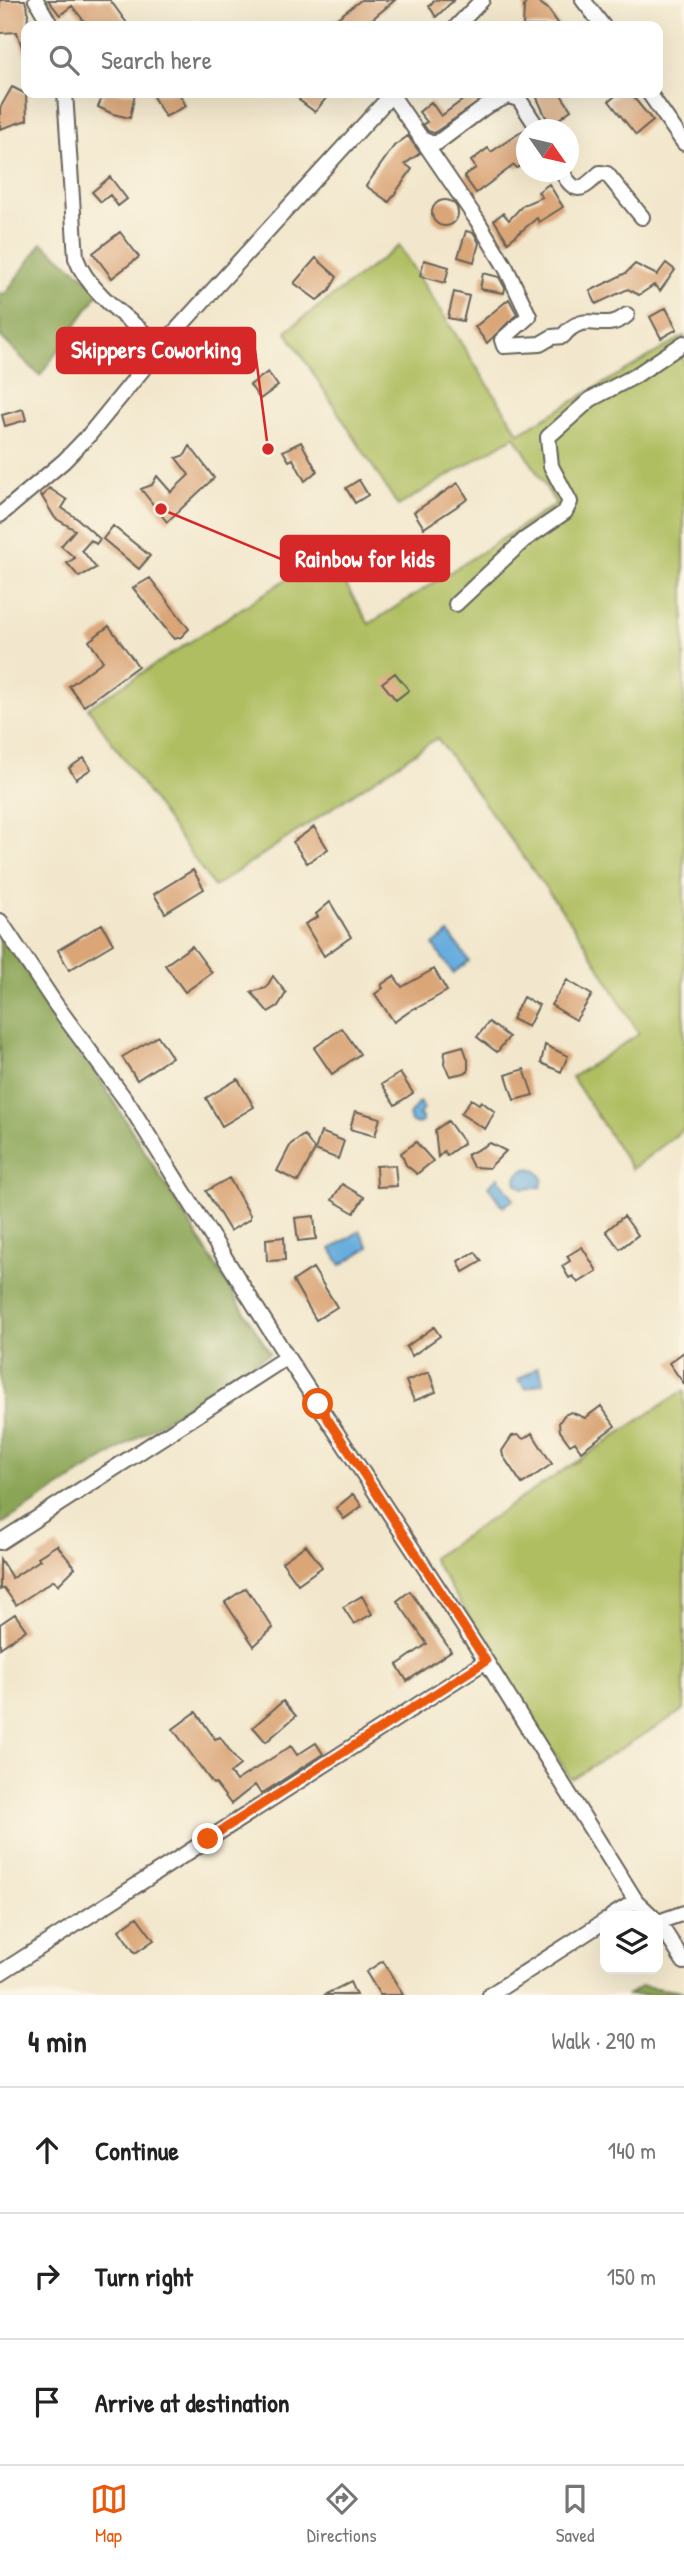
<!DOCTYPE html>
<html lang="en">
<head>
<meta charset="utf-8">
<style>
  body { margin:0; font-family:"Patrick Hand",sans-serif; background:#f2f2f2; color:#222 }
  .controls { position:absolute; right:21px; bottom:21px; display:grid; overflow:hidden; border-radius:14px; box-shadow:0 7px 28px #0002 }
  .controls button { width:63px; height:63px; display:grid; place-items:center; padding:0; border:0; border-bottom:2px solid #e0e0e0; background:#fff; color:#222; font:35px sans-serif }
  .compass { position:absolute; left:516px; top:119px; width:63px; height:63px; border-radius:50%; background:#fff; box-shadow:0 7px 28px #0002; rotate:124deg }
  .stop { position:absolute; width:21px; height:21px; margin:-16px; border:5px solid #ea580c; border-radius:50%; background:#fff }
  .stop.end { background:#ea580c; border-color:#fff; box-shadow:0 2px 7px #0008 }
  .list { margin:0; padding:0; list-style:none }
  h2 { display:flex; justify-content:space-between; align-items:center; height:91px; margin:0; padding:0 28px; font-size:30px }
  h2 small { font-size:23px; font-weight:400; color:#767676 }
  .list li { display:grid; grid-template-columns:46px 1fr auto; gap:21px; align-items:center; box-sizing:border-box; height:126px; padding:0 28px; border-top:2px solid #e0e0e0 }
  .list b { display:block; font-size:26px; white-space:nowrap }
  .list em { font-size:23px; font-style:normal; color:#767676 }
  .icon { flex:none; width:38px; height:38px; fill:none; stroke:currentColor; stroke-width:2; stroke-linecap:round; stroke-linejoin:round }
  .map { position:relative; flex:none; width:684px; height:1995px; overflow:hidden }
  .search { position:absolute; background:#fff; box-shadow:0 7px 28px #0002; left:21px; right:21px; top:21px; height:77px; display:flex; align-items:center; gap:18px; box-sizing:border-box; padding:0 24px; border-radius:14px; color:#767676; font-size:26px }
  .sheet { height:469px; background:#fff }
  nav { display:flex; justify-content:space-around; align-items:center; box-sizing:border-box; height:98px; border-top:2px solid #e0e0e0; background:#fff; font-size:19px; color:#767676 }
  nav a { display:grid; justify-items:center; gap:4px }
  nav .on { color:#ea580c }
  .map>svg:first-child { display:block }
  .green { fill:#afbe60; stroke:#666d3e; stroke-width:2 }
  .forest { fill:#8ba556; stroke:#546039; stroke-width:2 }
  .water { fill:#68adde; stroke:#42647d; stroke-width:2 }
  .building { fill:#daa577 }
  .lines { fill:none; stroke-linecap:round; stroke-linejoin:round }
  .street-casing { stroke:#67635a; stroke-width:18 }
  .street { stroke:#fff; stroke-width:14 }
  .route { stroke:#ea580c; stroke-width:9 }
  .leader { fill:none; stroke:#d62828; stroke-width:2.5 }
  .callout-dot { fill:#d62828; stroke:#fcf5e5; stroke-width:2.5 }
  .callout { fill:#d62828; stroke:#d62828; stroke-width:2.5 }
  .callout-label { font-size:24px; text-anchor:middle; font-weight:bold; fill:#fff }
</style>
</head>
<body>
<div class="map">
<svg width="684" height="1995" viewBox="0 0 684 1995">
  <rect width="100%" height="100%" fill="#fcf5e5"/>
  <filter id="ink" filterUnits="userSpaceOnUse"><feTurbulence type="fractalNoise" baseFrequency=".0143" numOctaves="2"/><feDisplacementMap in="SourceGraphic" scale="14" xChannelSelector="R" yChannelSelector="G"/><feConvolveMatrix kernelMatrix="1 2 1 2 8 2 1 2 1" color-interpolation-filters="sRGB"/></filter>
  <filter id="wash" filterUnits="userSpaceOnUse"><feTurbulence type="fractalNoise" baseFrequency=".00686" numOctaves="4" result="noise"/><feDisplacementMap in="SourceGraphic" scale="28" xChannelSelector="R" yChannelSelector="G"/><feGaussianBlur stdDeviation="1.57" result="paint"/><feColorMatrix in="noise" values="0 0 0 0 0 0 0 0 0 0 0 0 0 0 0 0 0 1.4 0 .05"/><feComposite in="paint" operator="in"/></filter>
  <g filter="url(#wash)">
    <rect width="100%" height="100%" fill="#f2e7cc"/>
    <!-- green -->
    <path class="green" d="M399 246 519 433 684 336V1129L632 1169 572 1077 639 1034 582 938 437 738 214 887 88 708 327 553 369 624 556 504 515 436 398 506 286 331Z
      M684 1390V1710L571 1779 432 1558Z"/>
    <!-- forest -->
    <path class="forest" d="M42 243 101 290 40 376 0 336V293L5 294Z
      M0 932 86 1057 270 1353 0 1525Z
      M642 1986 684 1992V1995H628Z"/>
    <!-- water -->
    <path class="water" d="M449 933 469 961 453 973 433 945Z
      M419 1102 422 1103 421 1107 424 1108 419 1115 422 1117V1122L418 1124 411 1122 409 1115Z
      M530 1168 536 1170 543 1178 541 1187 524 1189 517 1184 516 1177 521 1171Z
      M498 1177 514 1199 503 1207 488 1186Z
      M360 1231 369 1247 341 1265 331 1249Z
      M538 1367 542 1376 543 1383 526 1388 518 1380Z"/>
    <g id="blocks">
      <!-- building -->
      <path class="building" d="M0 0H25L28 12 26 53 24 54 17 32 0 33Z
        M48 0H110L129 26H88L72 6 60 15Z
        M361 0H395L364 26H327Z
        M435 0H454L436 17 429 6Z
        M528 0H536L548 9 560 26H523L524 6Z
        M12 87 26 94 27 120 0 129V108Z
        M104 93H135L130 118 113 114 98 107Z
        M151 93H179L186 106 165 117Z
        M304 93H330L315 112 299 100Z
        M472 93H492L434 133 428 131 423 124 427 122 419 112 431 102 441 116Z
        M546 93H560L571 110 550 126 537 98Z
        M619 93H630L653 121 636 135 609 101Z
        M527 128V162L517 168 514 165 476 193 464 176 476 168 471 161 488 148 491 152Z
        M408 136 420 153 405 164 412 169 389 202 366 186 394 146Z
        M110 177 127 199 118 206 110 195 101 202 92 192Z
        M549 184 563 207 539 222 537 218 508 242 494 220 503 213 509 220 523 205 542 197 538 192Z
        M432 213a13 13 0 1 1 26 0a13 13 0 1 1-26 0Z
        M466 231 474 233 479 243 474 262 458 257Z
        M120 232 139 257 112 278 93 253Z
        M316 258 337 277 329 291 317 300 294 283Z
        M424 260 449 267 445 283 420 276Z
        M666 263 675 270 660 291 654 285 639 295 628 289 596 304 590 291 626 273 635 264 657 275Z
        M483 273 499 277 505 288 504 293 480 289Z
        M454 292 469 296 463 321 448 318Z
        M509 299 517 314 487 343 475 327Z
        M666 308 677 329 661 338 650 317Z
        M268 372 278 386 260 399 250 385Z
        M23 409 26 420 5 426 2 415Z
        M301 442 317 471 305 481 293 459 289 461 283 451Z
        M190 446 214 478 167 522 141 489 152 485 157 476 171 492 189 475 176 458 185 455Z
        M359 480 368 495 355 503 346 488Z
        M458 483 468 499 424 528 414 512Z
        M49 488 67 500 62 508 79 520 100 539 96 544 91 540 82 550 96 568 79 577 67 563 75 558 61 546 75 530 55 518 41 495 43 496Z
        M113 526 150 556 139 569 103 539Z
        M150 578 189 629 181 637 174 639 133 588Z
        M109 626 138 666 84 706 69 686 103 661 89 641Z
        M395 673 409 690 396 700 382 683Z
        M84 758 91 769 76 779 69 768Z
        M314 827 328 849 307 863 293 842Z
        M193 870 204 889 165 913 154 894Z
        M330 902 351 937 324 956 305 924 318 917 316 914Z
        M102 924 113 944 69 970 58 950Z
        M192 946 212 973 185 992 165 965Z
        M434 969 447 991 417 1008 416 1007 394 1022 375 994 383 988 381 985 394 976 402 987Z
        M273 976 286 993 278 1006 268 1012 251 992 266 988Z
        M567 980 592 995 576 1020 551 1005Z
        M523 997 539 1005 528 1027 512 1019Z
        M489 1022 509 1037 497 1052 477 1037Z
        M342 1028 360 1054 332 1074 314 1048Z
        M158 1036 172 1057 137 1080 122 1057Z
        M545 1045 568 1056 561 1072 541 1063Z
        M463 1046 468 1060V1072L450 1076 444 1064 445 1051Z
        M524 1069 533 1095 514 1100 506 1075Z
        M400 1073 413 1093 395 1105 382 1084Z
        M238 1079 254 1107 222 1126 206 1098Z
        M471 1099 479 1104 481 1101 495 1112 485 1129 461 1114Z
        M355 1111 380 1118 375 1136 350 1129Z
        M448 1121 464 1143 447 1155 444 1151 438 1157 435 1130Z
        M321 1132 344 1141 338 1159 315 1150Z
        M304 1135 315 1150 298 1182 277 1171 291 1144Z
        M416 1142 433 1161 417 1174 406 1165 401 1153Z
        M490 1143 506 1151 489 1168 473 1167 467 1155Z
        M395 1165 397 1186 377 1187 376 1166Z
        M229 1178 250 1215V1219L230 1231 206 1191Z
        M342 1184 364 1197 354 1213 332 1200Z
        M314 1216 316 1239 298 1241 295 1218Z
        M624 1216 638 1235 620 1249 606 1231Z
        M284 1237 285 1260 267 1261 266 1239Z
        M582 1247 597 1271 578 1283 573 1276 569 1278 562 1266 570 1261 567 1256Z
        M475 1252 482 1261 463 1272 458 1261Z
        M313 1268 337 1307 316 1320 293 1281Z
        M434 1327 440 1336 412 1356 406 1347Z
        M684 1352V1384L669 1363Z
        M429 1372 436 1392 414 1401 406 1381Z
        M601 1406 615 1426 581 1451 575 1442 570 1445 560 1431 559 1423 564 1415 571 1412 585 1418Z
        M532 1433 552 1464 522 1484 503 1456 502 1451 512 1436 517 1435 524 1439Z
        M353 1494 362 1506 344 1519 336 1508Z
        M57 1545 75 1568 58 1585 54 1580 16 1605 4 1588 0 1590V1559L12 1578 40 1560 38 1557Z
        M306 1545 322 1567 298 1584 282 1562Z
        M246 1588 273 1628 254 1646 225 1602Z
        M410 1591 451 1651 407 1681 397 1665 427 1644 397 1601Z
        M362 1596 372 1614 354 1624 343 1607Z
        M15 1614 26 1630 0 1648V1624Z
        M283 1701 296 1716 266 1742 253 1727Z
        M196 1712 215 1739 220 1737 240 1765 230 1773 236 1781 291 1746 297 1755 316 1743 323 1754 261 1794 255 1785 231 1804 215 1783 213 1784 173 1729Z
        M137 1917 154 1940 135 1953 119 1930Z
        M383 1961 403 1995H380L366 1972Z
        M350 1982 356 1995H324Z"/>
    </g>
  </g>
  <g filter="url(#ink)">
    <use href="#blocks" fill-opacity="0" stroke="#67635a" stroke-width="2"/>
    <g class="lines">
      <!-- street casing -->
      <g class="street-casing">
        <path id="street" d="M36 0 51 26
          M583 0 603 26
          M457 26 482 0
          M65 93 76 258C88 293 134 323 161 347
          M649 93 684 143
          M391 94 477 220 506 268 529 316 502 340 504 346 540 344 552 337 563 336C586 308 603 335 627 315
          M420 138 431 143H437L485 107 508 96 519 99 539 130
          M562 172C576 196 582 190 600 173L607 174 642 217
          M0 515 64 461 89 435 161 347 393 93
          M456 604 524 540 565 512 570 502 551 466 548 437 591 399 635 376 684 343
          M0 921 56 1005 130 1106 287 1357 486 1661 636 1901
          M0 1542 287 1357
          M612 1916 636 1901 652 1916
          M658 1922 684 1913
          M659 1923 684 1962
          M0 1973 486 1661
          M490 1995 605 1921"/>
      </g>
      <!-- street -->
      <use href="#street" class="street"/>
    </g>
  </g>
  <g class="lines" filter="url(#ink)">
    <!-- route -->
    <path class="route" d="M208 1839 486 1661 318 1404"/>
  </g>
  <!-- callouts -->
  <path class="leader" d="M268 449L255 350M161 509L281 559"/>
  <g class="callout-dot">
    <circle cx="268" cy="449" r="7"/>
    <circle cx="161" cy="509" r="7"/>
  </g>
  <g class="callout">
    <rect x="57" y="328" width="198" height="45" rx="7"/>
    <rect x="281" y="536" width="168" height="45" rx="7"/>
  </g>
  <g class="callout-label">
    <text x="156" y="358">Skippers Coworking</text>
    <text x="365" y="567">Rainbow for kids</text>
  </g>
</svg>
<div class="controls">
<button><svg class="icon" aria-label="layers" viewBox="0 0 24 24"><path d="M12 4l9 5-9 5-9-5zM3 14l9 5 9-5"/></svg></button>
</div>
<svg class="compass" viewBox="-18 -18 36 36"><path d="M0-13l5 13h-10z" fill="#e53935"/><path d="M0 13l5-13h-10z" fill="#767676"/></svg>
<div class="stop" style="left:318px;top:1404px"></div>
<div class="stop end" style="left:208px;top:1839px"></div>
<div class="search"><svg class="icon" aria-label="search" viewBox="0 0 24 24"><circle cx="10" cy="10" r="6"/><path d="M15 15l6 6"/></svg>Search here</div>
</div>
<section class="sheet">
<h2>4 min<small>Walk · 290 m</small></h2>
<ul class="list">
<li><svg class="icon" aria-label="ahead" viewBox="0 0 24 24"><path d="M12 20V5M6 11l6-6 6 6"/></svg><div><b>Continue</b></div><em>140 m</em></li>
<li><svg class="icon" aria-label="right" viewBox="0 0 24 24"><path d="M7 20v-9h11M14 6l5 5-5 5"/></svg><div><b>Turn right</b></div><em>150 m</em></li>
<li><svg class="icon" aria-label="arrive" viewBox="0 0 24 24"><path d="M6 21V4h12l-3 4 3 4H6"/></svg><div><b>Arrive at destination</b></div></li>
</ul>
</section>
<nav>
<a class="on"><svg class="icon" aria-label="map" viewBox="0 0 24 24"><path d="M3 6l6-2 6 2 6-2v14l-6 2-6-2-6 2zM9 4v14M15 6v14"/></svg>Map</a>
<a><svg class="icon" aria-label="directions" viewBox="0 0 24 24"><path d="M12 3l9 9-9 9-9-9zM9 14v-3h6M13 9l2 2-2 2"/></svg>Directions</a>
<a><svg class="icon" aria-label="saved" viewBox="0 0 24 24"><path d="M7 4h10v16l-5-4-5 4z"/></svg>Saved</a>
</nav>
</body>
</html>
